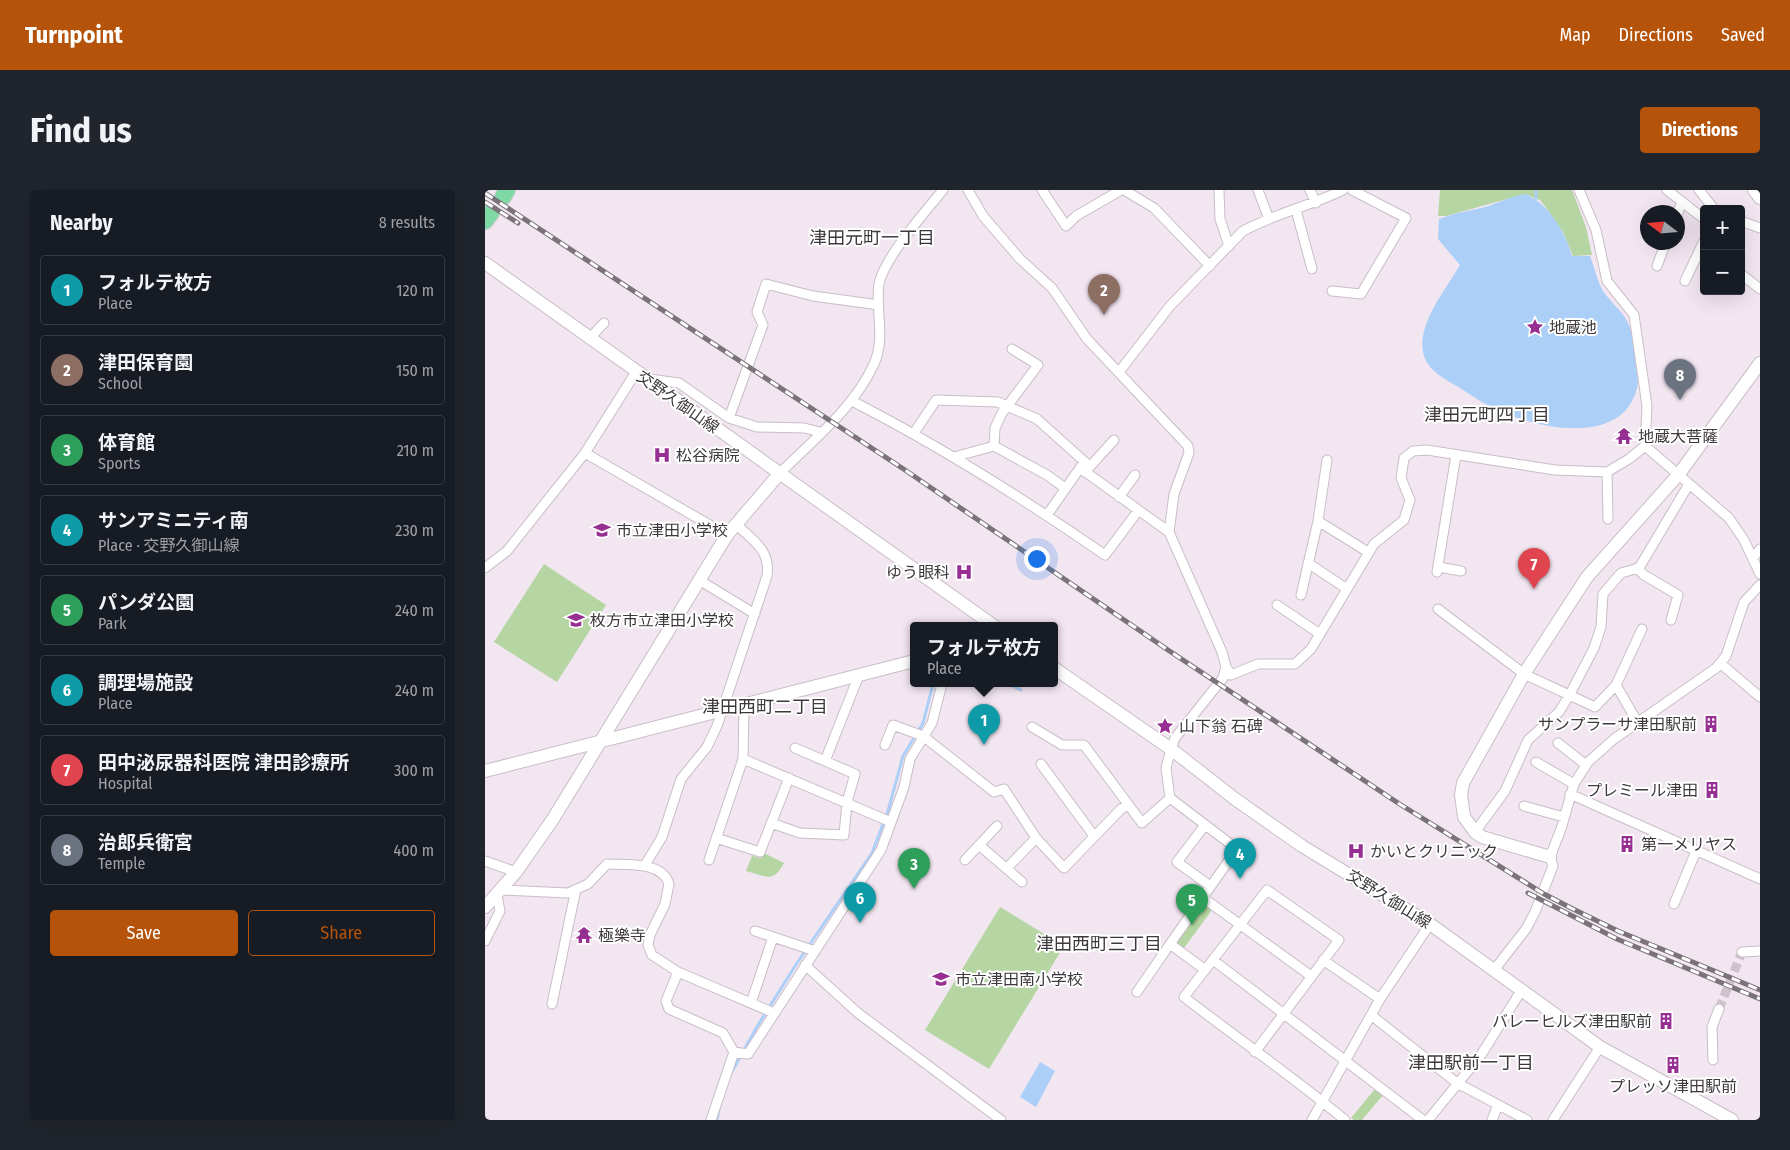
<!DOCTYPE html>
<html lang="en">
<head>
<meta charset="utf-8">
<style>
  body { margin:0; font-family:"Fira Sans Condensed","Noto Sans JP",sans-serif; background:#20242c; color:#f1f3f6 }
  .controls { position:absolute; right:15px; top:15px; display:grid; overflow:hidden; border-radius:5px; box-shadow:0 5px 20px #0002 }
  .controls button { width:45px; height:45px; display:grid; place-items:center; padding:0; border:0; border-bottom:1px solid #363941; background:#171b24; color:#f1f3f6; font:25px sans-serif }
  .compass { position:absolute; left:1155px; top:15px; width:45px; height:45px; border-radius:50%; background:#171b24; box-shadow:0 5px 20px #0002; rotate:286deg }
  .you { position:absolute; left:551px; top:368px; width:18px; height:18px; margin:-12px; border:4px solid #fff; border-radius:50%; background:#1a73e8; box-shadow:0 0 0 8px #1a73e833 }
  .badge { display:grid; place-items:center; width:32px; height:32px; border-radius:50%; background:#b45309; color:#fff; font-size:16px; font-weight:700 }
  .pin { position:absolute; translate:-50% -41px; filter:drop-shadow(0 1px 2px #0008) }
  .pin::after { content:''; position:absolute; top:26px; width:18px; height:15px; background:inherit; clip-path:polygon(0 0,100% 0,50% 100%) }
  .popup { position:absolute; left:425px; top:432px; width:148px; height:65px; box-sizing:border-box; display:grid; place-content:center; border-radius:5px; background:#171b24; filter:drop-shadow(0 1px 4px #0005); font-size:16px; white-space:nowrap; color:#9ea1a6 }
  .popup b { font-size:19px; color:#f1f3f6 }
  .popup::after { content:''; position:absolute; left:50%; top:100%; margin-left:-10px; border:10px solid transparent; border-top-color:#171b24 }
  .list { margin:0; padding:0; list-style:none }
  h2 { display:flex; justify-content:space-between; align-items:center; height:65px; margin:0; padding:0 20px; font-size:21px }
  h2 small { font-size:16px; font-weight:400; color:#9ea1a6 }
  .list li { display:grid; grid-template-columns:32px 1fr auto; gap:15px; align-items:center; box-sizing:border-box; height:70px; margin:0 10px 10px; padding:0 10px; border:1px solid #363941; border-radius:5px }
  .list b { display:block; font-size:19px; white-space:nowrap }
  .list p { margin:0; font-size:16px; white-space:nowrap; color:#9ea1a6 }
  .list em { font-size:16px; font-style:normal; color:#9ea1a6 }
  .actions { display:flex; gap:10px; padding:15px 20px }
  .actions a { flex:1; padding:11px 0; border:1px solid #b45309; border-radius:5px; text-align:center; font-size:18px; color:#b45309 }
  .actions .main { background:#b45309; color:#fff }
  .map { position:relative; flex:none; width:1275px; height:930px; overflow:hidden; border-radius:5px }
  header { display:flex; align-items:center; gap:30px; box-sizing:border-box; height:70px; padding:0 25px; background:#b45309; color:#fff }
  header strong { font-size:24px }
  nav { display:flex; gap:28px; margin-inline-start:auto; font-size:18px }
  .intro { display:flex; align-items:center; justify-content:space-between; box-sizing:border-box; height:120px; padding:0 30px }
  h1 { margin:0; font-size:35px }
  .button { padding:12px 22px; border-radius:5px; background:#b45309; color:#fff; font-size:18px; font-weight:700 }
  main { display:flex; gap:30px; padding:0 30px }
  aside { flex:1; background:#171b24; border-radius:5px; box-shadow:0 5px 20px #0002 }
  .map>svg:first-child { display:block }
  .green { fill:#b5d5a2 }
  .water { fill:#accff8 }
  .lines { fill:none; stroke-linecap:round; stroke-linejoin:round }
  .stream { stroke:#accff8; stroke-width:3 }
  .street-tunnel { stroke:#cec3cd; stroke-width:9; stroke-dasharray:9 4.5; stroke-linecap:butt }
  .street-casing { stroke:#c9bdc8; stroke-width:11 }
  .secondary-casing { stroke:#c9bdc8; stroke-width:14 }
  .highway-casing { stroke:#cdcccd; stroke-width:18 }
  .street { stroke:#fff; stroke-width:9 }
  .secondary { stroke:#fff; stroke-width:12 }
  .highway { stroke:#7fd9a5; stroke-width:16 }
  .rail-casing { stroke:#7a7379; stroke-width:5 }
  .rail { stroke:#fff; stroke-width:3; stroke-dasharray:9; stroke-linecap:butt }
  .labels { text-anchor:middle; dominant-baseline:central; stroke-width:4; stroke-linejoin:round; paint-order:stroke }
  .poi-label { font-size:16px; fill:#3e393d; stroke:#fff; text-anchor:start }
  .street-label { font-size:16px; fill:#3e393d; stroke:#fff }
  .neighbourhood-label { font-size:18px; fill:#3e393d; stroke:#fff }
</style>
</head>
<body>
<header>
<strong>Turnpoint</strong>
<nav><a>Map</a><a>Directions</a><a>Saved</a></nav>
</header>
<div class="intro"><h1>Find us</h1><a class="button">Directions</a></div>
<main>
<aside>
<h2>Nearby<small>8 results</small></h2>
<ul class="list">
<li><span class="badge" style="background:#0f9aa8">1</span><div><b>フォルテ枚方</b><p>Place</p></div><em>120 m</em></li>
<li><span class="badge" style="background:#8d6e63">2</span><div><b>津田保育園</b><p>School</p></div><em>150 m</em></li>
<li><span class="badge" style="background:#2e9e5b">3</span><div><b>体育館</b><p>Sports</p></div><em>210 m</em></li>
<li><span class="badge" style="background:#0f9aa8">4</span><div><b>サンアミニティ南</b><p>Place · 交野久御山線</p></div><em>230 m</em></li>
<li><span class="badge" style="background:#2e9e5b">5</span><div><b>パンダ公園</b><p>Park</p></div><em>240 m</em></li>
<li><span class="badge" style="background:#0f9aa8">6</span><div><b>調理場施設</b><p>Place</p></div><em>240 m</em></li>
<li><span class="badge" style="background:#e0444e">7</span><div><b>田中泌尿器科医院 津田診療所</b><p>Hospital</p></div><em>300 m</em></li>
<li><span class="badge" style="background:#6b7280">8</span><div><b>治郎兵衛宮</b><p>Temple</p></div><em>400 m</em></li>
</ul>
<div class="actions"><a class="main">Save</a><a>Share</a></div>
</aside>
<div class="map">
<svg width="1275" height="930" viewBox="0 0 1275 930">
  <rect width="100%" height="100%" fill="#f2e6f1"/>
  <!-- green -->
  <path class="green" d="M955 0H1087L1101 37 1107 65 1088 66 1078 42 1062 19 1055 10 1040 4 961 26H953Z
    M59 374 121 415 72 492 9 452Z
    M279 663 299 673C288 694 281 686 261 681L267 666 275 668Z
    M717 707 730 716 696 762 685 754Z
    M515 717 579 756 504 879 440 840Z
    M890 899 898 905 877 930H869L866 928Z"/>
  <!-- water -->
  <path class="water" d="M1041 4C1064 15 1080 41 1087 66H1105C1109 76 1111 86 1115 95 1121 109 1135 118 1142 131 1149 143 1155 185 1152 198 1137 260 1044 237 1004 216 994 211 985 204 975 198 962 190 944 182 939 166 930 136 960 101 975 75L953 49 954 29C969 23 984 21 1000 17 1014 13 1026 6 1041 4Z
    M555 872 570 881 551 917 535 907Z"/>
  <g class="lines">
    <!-- stream -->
    <path class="stream" d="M1051 9V0
      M524 494 536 500
      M245 885 273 835 312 773 387 663 403 621 418 566 438 533 448 494
      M232 930 234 919"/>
    <!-- street-tunnel -->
    <path class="street-tunnel" d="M1234 819 1257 762"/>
    <!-- street casing -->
    <g class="street-casing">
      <path id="street" d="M483 0 498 26 535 69 567 98 602 149 703 256 704 263 689 304 684 342 737 462 741 477 738 488 690 548 686 559 681 578 685 608 752 659 685 754 719 779
        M557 0 581 36 591 26 636 0
        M639 0 669 18 725 76
        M734 0 735 29 744 56
        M773 0 784 29
        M825 0 831 13
        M1094 0 1111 40 1122 91 1149 125 1162 216 1160 256 1244 328 1259 350 1275 384
        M1182 0 1219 29
        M1214 0 1229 19
        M811 20 827 79
        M1192 24 1197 12
        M1256 31 1275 38
        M1172 76 1181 52
        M1256 84 1275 99
        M1200 91 1219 51
        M847 101 876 104 921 28 867 0
        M104 149 119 133
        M151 182 100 263 242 345
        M634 182 685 116 758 41C789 24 825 16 858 0
        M164 189 194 193 244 228 272 237 319 238 335 242
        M367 211C455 256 539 309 620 365L653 321
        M244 228 278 135 272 122 281 94 328 106 394 115
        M429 243 451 210 513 212 552 229 600 272 595 278
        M509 256 510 238 517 223 553 175 527 159
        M469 267 509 256 562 285 580 298
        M600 282 629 250
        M1122 282 1144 269 1160 256
        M295 283C329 249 369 218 389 174 401 147 390 121 394 94 399 68 440 22 458 0
        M634 307 650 285
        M562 325 595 278 684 342
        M833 331 883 362
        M1268 368 1275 359
        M823 373 862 399
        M953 377 976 381
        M0 378 22 361 100 263
        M1152 378 1159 385 1193 405 1186 430
        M952 382 971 265
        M214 390 270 424
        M816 405 833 331 842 270
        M792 415 835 444
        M953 419 1039 484 1110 517 1131 495 1153 533
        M1235 473 1275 507
        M741 477 746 485 773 474H810L826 459 889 354 919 330 925 310 916 288 919 268 928 261 942 260 1070 280 1122 282 1123 329
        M1131 495 1157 439
        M547 537 577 555H599L657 633 685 608
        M1073 553 1101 575
        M400 555 408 535 438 546 509 602 519 599 551 648 579 678 636 619 644 615
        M258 569 406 632
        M340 571 374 485
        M1051 572 1089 594
        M556 574 609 646
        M1085 604 1275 689
        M1039 616 1079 627
        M286 633 315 643 359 645 362 612 370 584 310 558
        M720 635 692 672 725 696
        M990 642 1020 601 1043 550 1074 522 1085 504 1109 458 1116 437 1118 404 1136 383 1154 378 1204 294
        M231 648 275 662 304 588
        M494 655 537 692
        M224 670 258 569 259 514
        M480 670 512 636
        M0 671 31 682
        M160 675 177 647 196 589 222 557 232 536 282 386C286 360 268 351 251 334
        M522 678 551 648
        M16 700 83 703 103 694 122 674C141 675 177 671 184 694L180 714 165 745 163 755 167 765 193 782 289 823
        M717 707 826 786
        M1189 714 1211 661
        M270 741 330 761
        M0 751 15 721 12 706
        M1257 762 1275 761
        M728 770 938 930
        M838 770 895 809
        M320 775 373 823 516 930
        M1009 780 1041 739 1050 722 1068 676 1065 667 1076 639 1089 594 1103 572 1129 549 1231 478 1241 466 1259 412 1275 395
        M193 782 181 811 184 819 238 843 249 862
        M652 802 685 754
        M266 813 288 747
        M67 814 91 699
        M886 825 972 893 1042 930
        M770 862 854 750 782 700 699 807C752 848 808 887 860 930
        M1228 870 1227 837 1234 819
        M226 930 249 862 263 864 396 660 419 597 425 569 447 533 457 494
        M827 930 895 809 945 734
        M943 930 996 865 1036 801
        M1007 930 1013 915
        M1068 930 1115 857"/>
    </g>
    <!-- secondary casing -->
    <g class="secondary-casing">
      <path id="secondary" d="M1269 0 1275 8
        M0 73 509 436
        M569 478 686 559 750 609 817 656 945 734 1115 857 1247 930
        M0 581 429 471
        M1065 667 997 647 990 642 979 627 976 605 978 593 1039 484 1102 387 1194 284 1275 173
        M0 717 31 682 68 629 242 345 295 283"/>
    </g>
    <!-- highway casing -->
    <g class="highway-casing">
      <path id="highway" d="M18 7 22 0
        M0 31 6 23"/>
    </g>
    <!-- street -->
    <use href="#street" class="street"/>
    <!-- secondary -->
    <use href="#secondary" class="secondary"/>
    <!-- highway -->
    <use href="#highway" class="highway"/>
    <!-- rail casing -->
    <g class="rail-casing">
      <path id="rail" d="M0 3 420 280 683 460 913 613 1059 704 1088 719 1133 741 1275 800
        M0 12 33 33
        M1043 703 1132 749 1275 809"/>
    </g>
    <!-- rail -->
    <use href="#rail" class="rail"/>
  </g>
  <!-- icons -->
  <defs>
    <g id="sight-bare" transform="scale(1.35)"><path d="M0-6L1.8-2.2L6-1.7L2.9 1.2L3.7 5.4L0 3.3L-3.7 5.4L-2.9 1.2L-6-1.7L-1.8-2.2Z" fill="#972f93" stroke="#fff" stroke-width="2.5" paint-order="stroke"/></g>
    <g id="temple-bare" transform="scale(1.35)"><path d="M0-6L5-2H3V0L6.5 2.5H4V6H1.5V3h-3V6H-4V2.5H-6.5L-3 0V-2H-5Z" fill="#972f93" stroke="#fff" stroke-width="2.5" paint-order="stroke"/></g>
    <g id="hospital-bare" transform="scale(1.35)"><path d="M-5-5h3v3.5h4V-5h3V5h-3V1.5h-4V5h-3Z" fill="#972f93" stroke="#fff" stroke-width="2.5" paint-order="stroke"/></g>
    <g id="school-bare" transform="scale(1.35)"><path d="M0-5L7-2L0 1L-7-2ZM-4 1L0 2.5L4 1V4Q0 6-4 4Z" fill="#972f93" stroke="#fff" stroke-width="2.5" paint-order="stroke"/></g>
    <g id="building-bare" transform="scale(1.35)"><path d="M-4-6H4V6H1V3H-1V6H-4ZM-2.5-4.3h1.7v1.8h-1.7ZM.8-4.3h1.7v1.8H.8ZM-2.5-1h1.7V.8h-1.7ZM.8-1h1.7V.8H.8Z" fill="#972f93" stroke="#fff" stroke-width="2.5" paint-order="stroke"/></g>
  </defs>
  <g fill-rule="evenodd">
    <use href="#sight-bare" x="1050" y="137"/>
    <use href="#temple-bare" x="1139" y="246"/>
    <use href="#hospital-bare" x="177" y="265"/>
    <use href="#school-bare" x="117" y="340"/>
    <use href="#hospital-bare" x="479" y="382"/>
    <use href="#school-bare" x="91" y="430"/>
    <use href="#building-bare" x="1226" y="534"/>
    <use href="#sight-bare" x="680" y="536"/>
    <use href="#building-bare" x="1227" y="600"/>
    <use href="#building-bare" x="1142" y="654"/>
    <use href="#hospital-bare" x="871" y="661"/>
    <use href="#temple-bare" x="99" y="745"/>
    <use href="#school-bare" x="456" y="789"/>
    <use href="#building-bare" x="1181" y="831"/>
    <use href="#building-bare" x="1188" y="875"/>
  </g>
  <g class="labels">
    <!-- poi labels -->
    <g class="poi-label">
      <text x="1064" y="137">地蔵池</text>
      <text x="1153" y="246">地蔵大菩薩</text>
      <text x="191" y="265">松谷病院</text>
      <text x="131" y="340">市立津田小学校</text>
      <text x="465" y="382" text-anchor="end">ゆう眼科</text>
      <text x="105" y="430">枚方市立津田小学校</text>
      <text x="1212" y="534" text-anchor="end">サンプラーサ津田駅前</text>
      <text x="694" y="536">山下翁 石碑</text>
      <text x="1213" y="600" text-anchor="end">プレミール津田</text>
      <text x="1156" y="654">第一メリヤス</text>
      <text x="885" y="661">かいとクリニック</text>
      <text x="113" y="745">極樂寺</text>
      <text x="470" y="789">市立津田南小学校</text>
      <text x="1167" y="831" text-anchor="end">バレーヒルズ津田駅前</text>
      <text x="1188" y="896" text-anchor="middle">プレッソ津田駅前</text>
    </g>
    <!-- street labels -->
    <g class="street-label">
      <text transform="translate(193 212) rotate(35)">交野久御山線</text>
      <text transform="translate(904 709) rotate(32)">交野久御山線</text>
    </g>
    <!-- neighbourhood labels -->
    <g class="neighbourhood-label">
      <text x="387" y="48">津田元町一丁目</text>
      <text x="1002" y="225">津田元町四丁目</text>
      <text x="280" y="517">津田西町二丁目</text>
      <text x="614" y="754">津田西町三丁目</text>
      <text x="986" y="873">津田駅前一丁目</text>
    </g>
  </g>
</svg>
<div class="controls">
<button>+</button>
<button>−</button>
</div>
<svg class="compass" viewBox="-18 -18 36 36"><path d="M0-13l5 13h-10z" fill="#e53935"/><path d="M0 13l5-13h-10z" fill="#9ea1a6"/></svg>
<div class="you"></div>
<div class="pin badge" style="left:499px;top:555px;background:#0f9aa8">1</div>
<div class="popup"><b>フォルテ枚方</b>Place</div>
<div class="pin badge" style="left:619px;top:125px;background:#8d6e63">2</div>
<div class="pin badge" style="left:429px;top:699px;background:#2e9e5b">3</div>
<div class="pin badge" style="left:755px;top:689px;background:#0f9aa8">4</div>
<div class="pin badge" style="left:707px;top:735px;background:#2e9e5b">5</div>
<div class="pin badge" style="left:375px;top:733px;background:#0f9aa8">6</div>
<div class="pin badge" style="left:1049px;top:399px;background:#e0444e">7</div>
<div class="pin badge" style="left:1195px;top:210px;background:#6b7280">8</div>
</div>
</main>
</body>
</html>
